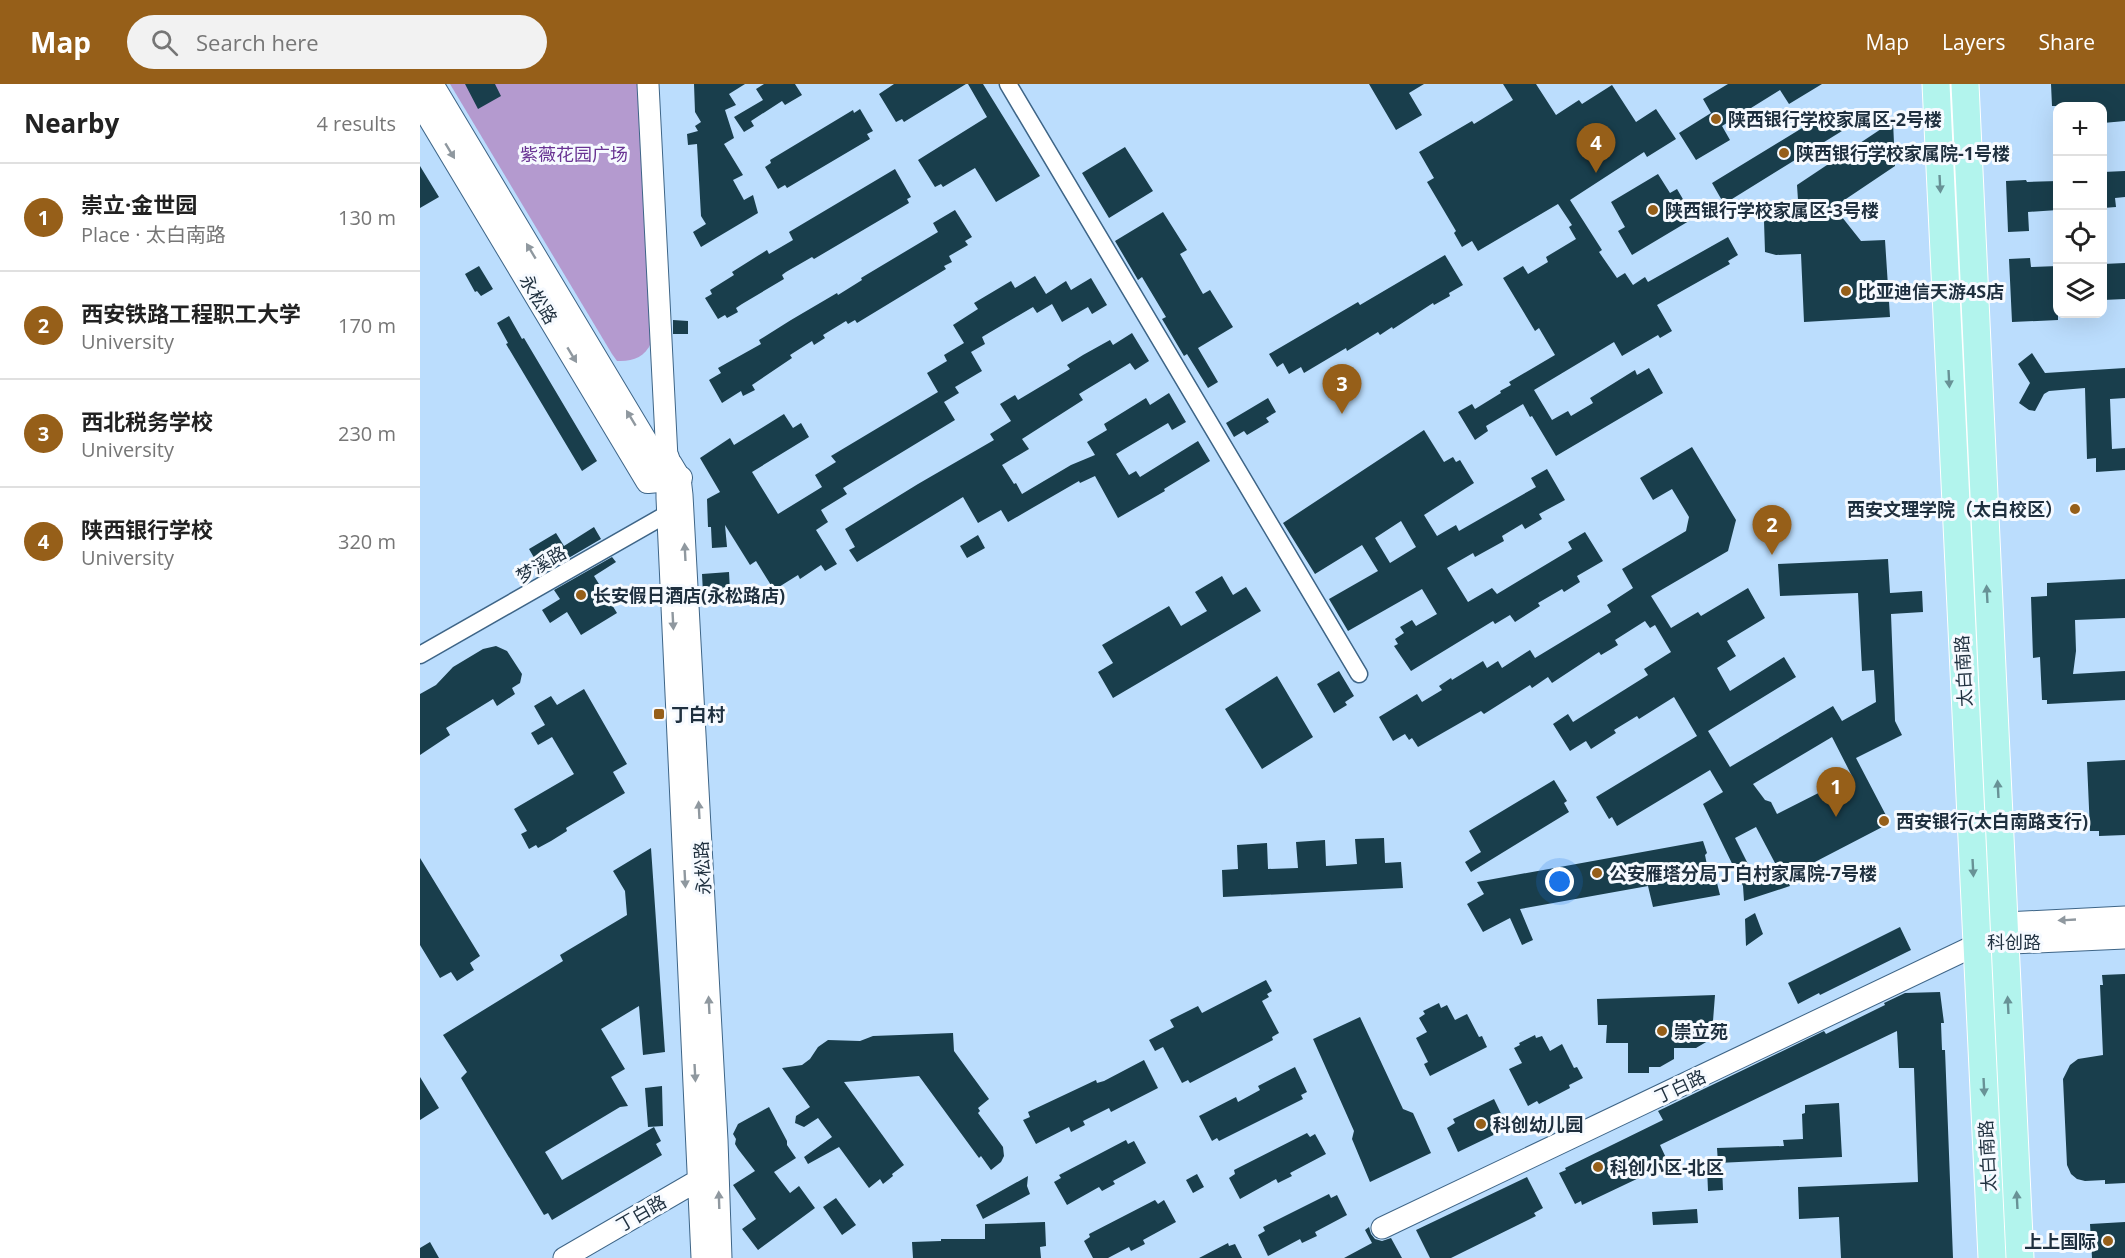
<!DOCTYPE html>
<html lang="en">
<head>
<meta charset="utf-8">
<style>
  body { margin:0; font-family:"Open Sans","Noto Sans SC",sans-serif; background:#f2f2f2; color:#222 }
  .controls { position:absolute; right:18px; top:18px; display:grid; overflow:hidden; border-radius:12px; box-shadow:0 6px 24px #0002 }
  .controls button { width:54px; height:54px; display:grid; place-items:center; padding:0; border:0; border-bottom:2px solid #e0e0e0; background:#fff; color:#222; font:30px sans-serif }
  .you { position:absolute; left:1140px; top:798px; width:21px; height:21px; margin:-15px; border:4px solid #fff; border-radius:50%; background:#1a73e8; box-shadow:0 0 0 9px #1a73e833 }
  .badge { display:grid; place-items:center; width:39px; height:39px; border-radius:50%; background:#965f19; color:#fff; font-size:20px; font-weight:700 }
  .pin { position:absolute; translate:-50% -50px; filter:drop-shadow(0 2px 3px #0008) }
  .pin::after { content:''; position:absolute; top:32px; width:21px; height:18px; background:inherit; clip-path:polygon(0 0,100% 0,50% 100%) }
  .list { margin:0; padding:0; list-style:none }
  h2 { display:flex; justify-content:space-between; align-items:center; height:78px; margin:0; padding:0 24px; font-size:26px }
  h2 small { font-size:20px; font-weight:400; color:#767676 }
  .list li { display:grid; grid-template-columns:39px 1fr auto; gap:18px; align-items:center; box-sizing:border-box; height:108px; padding:0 24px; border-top:2px solid #e0e0e0 }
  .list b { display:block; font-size:22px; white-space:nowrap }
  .list p { margin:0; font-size:20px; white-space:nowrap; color:#767676 }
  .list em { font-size:20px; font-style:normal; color:#767676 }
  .icon { flex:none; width:33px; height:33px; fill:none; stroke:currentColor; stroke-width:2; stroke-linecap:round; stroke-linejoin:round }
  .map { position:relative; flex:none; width:1705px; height:1174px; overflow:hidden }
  header { display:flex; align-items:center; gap:36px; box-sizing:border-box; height:84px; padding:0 30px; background:#965f19; color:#fff }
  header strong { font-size:28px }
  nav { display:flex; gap:33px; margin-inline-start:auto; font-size:21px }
  .search { width:420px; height:54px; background:#f2f2f2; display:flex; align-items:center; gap:15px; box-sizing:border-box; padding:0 21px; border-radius:33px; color:#767676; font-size:22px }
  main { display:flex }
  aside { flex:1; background:#fff }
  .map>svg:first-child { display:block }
  .green { fill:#b49acf }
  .building { fill:#193e4c; fill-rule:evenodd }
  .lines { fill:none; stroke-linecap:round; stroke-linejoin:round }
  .minor-casing { stroke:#3e6587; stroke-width:19 }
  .tertiary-casing { stroke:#3e6587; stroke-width:23 }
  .secondary-casing { stroke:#3e6587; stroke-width:26 }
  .primary-casing { stroke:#fff; stroke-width:29 }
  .minor { stroke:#fff; stroke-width:16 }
  .tertiary { stroke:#fff; stroke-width:21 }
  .secondary { stroke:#fff; stroke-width:24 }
  .primary { stroke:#b2f4ed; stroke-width:27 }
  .oneway { fill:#8f989f }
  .oneway2 { fill:#689296 }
  .poi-dot { fill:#965f19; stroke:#f6faff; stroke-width:2 }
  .labels { text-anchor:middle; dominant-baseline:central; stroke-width:6; stroke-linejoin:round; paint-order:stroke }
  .poi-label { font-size:18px; font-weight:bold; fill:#1f303f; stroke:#f6faff; text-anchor:start }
  .park-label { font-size:18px; fill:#693493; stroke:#f6faff }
  .street-label { font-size:18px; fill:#1f303f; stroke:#f6faff }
</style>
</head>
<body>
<header>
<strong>Map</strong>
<div class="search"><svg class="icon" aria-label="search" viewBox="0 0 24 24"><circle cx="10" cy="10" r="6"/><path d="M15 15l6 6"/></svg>Search here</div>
<nav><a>Map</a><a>Layers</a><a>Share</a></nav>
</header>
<main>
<aside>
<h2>Nearby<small>4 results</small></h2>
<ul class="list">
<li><span class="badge">1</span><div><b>崇立·金世园</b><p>Place · 太白南路</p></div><em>130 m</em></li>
<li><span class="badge">2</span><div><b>西安铁路工程职工大学</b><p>University</p></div><em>170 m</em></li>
<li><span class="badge">3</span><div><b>西北税务学校</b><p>University</p></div><em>230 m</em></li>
<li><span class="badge">4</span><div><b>陕西银行学校</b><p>University</p></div><em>320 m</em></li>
</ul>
</aside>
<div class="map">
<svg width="1705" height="1174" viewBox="0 0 1705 1174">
  <rect width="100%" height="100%" fill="#bbddfd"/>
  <!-- green -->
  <path class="green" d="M30 0H220L231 259C225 273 212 278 197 277L192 270Z"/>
  <!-- building -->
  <path class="building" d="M45 0H75L81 12 58 25Z
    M274 0H325L309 10 316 21 305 26 314 54 304 60 323 91 313 96 324 116 333 111 338 129 281 163 273 148 286 140 281 132 277 60 268 61 267 50 278 47 275 42 281 38 275 28Z
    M344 0H375L382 11 365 21 362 17 331 37 334 42 324 48 314 33 343 16 336 5Z
    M474 0H546L484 38 482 35 476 38 459 10Z
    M548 0H563L620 92 576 118 555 84 523 103 521 100 515 103 498 76 567 33Z
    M949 0H1004L989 9 1002 31 976 46Z
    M1083 0H1116L1136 31 1159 16 1162 20 1192 1 1216 38 1236 25 1256 55 1227 73 1224 68 1150 116 1182 166 1179 168 1197 194 1205 189 1213 201 1225 193 1228 198 1308 153 1318 171 1308 177 1310 180 1237 221 1252 247 1240 254 1238 251 1202 272 1194 258 1114 306 1132 336 1148 327 1151 332 1173 319 1170 314 1215 286 1217 291 1229 284 1243 309 1136 372 1112 332 1110 333 1103 320 1066 342 1068 347 1055 356 1038 328 1052 320 1055 325 1081 309 1080 307 1091 301 1089 298 1135 271 1119 244 1115 247 1083 194 1103 182 1108 190 1128 178 1126 173 1156 155 1149 143 1152 141 1138 120 1058 167 1052 157 1042 163 1034 149 1036 147 1007 98 1014 94 999 68 1052 37 1054 40 1093 16Z
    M1308 0H1402L1369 20 1360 6 1302 42 1310 56 1276 76 1259 49 1291 29 1283 15Z
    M1631 0H1705V37L1683 39V22H1632Z
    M440 25 453 47 447 50 450 55 367 104 365 101 358 105 345 83 351 79 350 76 433 26 434 29Z
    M1410 27 1422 47 1304 120 1292 99Z
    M1473 37 1475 82 1414 123 1441 157 1465 156 1470 233 1384 238 1381 170 1356 171 1345 168 1344 137 1347 136 1351 132 1379 131 1377 101Z
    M705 63 733 107 689 134 662 89Z
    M0 82 19 113 0 124Z
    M475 85 491 113 487 115 489 119 394 175 392 173 366 188 362 191 364 195 322 220 316 224 318 228 307 234 305 231 298 235 285 214 292 210 290 206 314 191 312 188 347 166 349 170 373 156 369 148Z
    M1705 87V113L1695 114 1696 123 1683 124V88Z
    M1238 90 1250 109 1257 105 1274 134 1212 171 1198 147 1205 143 1191 118Z
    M1606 96 1607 98 1638 97V126L1608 128 1609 147 1588 148 1586 97Z
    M535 126 552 153 545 157 548 161 529 172 532 178 524 182 526 185 437 239 435 236 428 240 426 237 403 251 405 254 394 261 392 257 370 271 372 274 332 301 335 306 323 312 321 307 302 319 289 296 301 289 298 284 341 260 339 256 371 236 417 209 418 211 442 196 441 194 518 148 513 139Z
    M743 128 767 166 760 170 783 210 790 206 813 243 778 264 798 298 788 304 767 270 764 272 742 235 746 233 722 193 718 196 695 157Z
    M1025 171 1043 201 1029 209 1030 212 1014 221 1013 219 973 245 972 243 960 251 958 248 927 267 926 264 884 289 881 283 869 290 863 279 857 283 849 270 938 218 940 221Z
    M1610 174 1611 183 1638 182V236L1592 238 1589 175Z
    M1705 179V215L1683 216V180Z
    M59 182 73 205 61 212 57 207 55 208 45 190Z
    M615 192 626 210 646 197 651 206 671 194 687 221 672 230 668 223 642 238 632 220 617 229 613 223 562 253 565 260 551 268 562 287 535 303 539 309 524 318 535 336 423 404 427 410 401 426 408 438 396 446 417 480 405 487 401 481 380 495 378 491 354 506 336 477 330 481 305 441 307 463 292 464 291 443H288L287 415 300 408 280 374 310 354 314 361 364 330 373 344 381 339 389 353 332 388 358 430 402 403 395 391 416 378 411 372 518 308 507 289 527 277 524 271 544 259 533 241 558 225 554 219 591 197 595 204Z
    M89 232 102 255 104 254 177 377 162 387 86 260 88 259 77 239Z
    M253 236 268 237V250H253Z
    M712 249 729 277 715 286 710 279 659 310 663 316 602 355 609 365 582 381 594 400 596 399 602 410 651 381 675 371 667 358 687 346 684 340 726 314 730 321 749 309 766 338 752 346 748 339 696 370 709 391 716 387 720 393 778 357 790 377 744 405 745 407 698 434 675 392 660 399 659 397 588 438 581 426 558 439 543 413 437 478 429 466 435 463 425 445 498 400 574 356 570 350 591 337 580 320 595 311 598 316 650 285 647 281 663 271 690 256 693 261Z
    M1612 269 1625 289 1705 284V314L1690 315 1692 365 1705 364V386L1676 388V374L1667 375 1665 304 1629 307 1624 310 1615 327 1609 326 1599 319 1610 299 1598 280Z
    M848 314 856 328 846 334 849 338 827 351 824 347 814 353 806 339Z
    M1004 346 1024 378 1033 373 1036 378 1040 376 1054 399 1004 431 1017 452 1036 441 1039 447 1116 403 1111 394 1127 385 1145 416 1119 430 1122 435 1105 445 1102 440 1082 452 1084 457 1055 473 1053 469 1027 484 1048 518 1072 504 1077 510 1152 465 1148 458 1165 448 1183 477 1157 492 1160 498 1144 508 1142 505 1118 519 1120 522 1095 538 1090 531 1075 540 1073 537 991 587 974 562 978 560 975 555 984 549 980 543 992 536 996 542 1017 530 1002 505 928 547 909 515 958 487 942 461 895 490 863 439ZM981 437 996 463 970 479 955 454Z
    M1272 363 1316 436 1308 467 1231 512 1251 544 1278 528 1281 532 1328 504 1345 534 1307 557 1316 572 1297 584 1310 607 1364 573 1376 593 1288 647 1310 683 1413 622 1422 637 1456 618 1454 586 1442 587 1438 509 1360 512 1358 480 1468 475 1470 509 1502 507 1503 528 1471 530 1475 637 1482 651 1436 674 1470 739 1366 793 1370 802 1324 817 1323 802 1283 720 1303 708 1290 686 1197 742 1192 733 1189 735 1176 713 1277 652 1254 613 1219 635 1217 632 1194 646 1196 649 1171 665 1166 657 1150 667 1133 640 1148 630 1153 638 1228 591 1224 585 1251 568 1235 541 1230 544 1225 537 1195 556 1198 561 1181 571 1179 568 1132 599 1128 593 1112 604 1110 601 1064 630 1061 627 998 663 992 654 989 656 985 650 973 657 959 633 997 610 1002 618 1022 606 1019 602 1031 594 1032 596 1063 577 1067 584 1078 577 1082 584 1110 566 1115 574 1191 528 1187 521 1213 504 1202 485 1266 447 1269 433 1252 405 1233 416 1220 394ZM1412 653 1432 692 1357 730 1351 718 1345 716 1333 700ZM1336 743 1355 779 1333 790 1315 754Z
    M174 443 181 455 123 489 109 465 136 449 144 462Z
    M558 451 565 464 547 474 540 462Z
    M192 473 196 478 174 492 197 529 161 551 147 528 130 539 122 526 140 515 134 506Z
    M309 488 310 507 283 509 282 490Z
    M802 492 813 511 826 503 841 527 693 614 678 588 693 579 682 561 749 522 761 542 787 527 775 508Z
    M1705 495V534L1655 536 1656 567 1653 590 1705 587V616L1627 620V616H1622L1620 573 1613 574 1611 513 1627 512V499Z
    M76 562 87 567 102 590 100 599 92 604 95 610 77 622 73 615 26 644 30 651 0 671V610L16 601 33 583 63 565Z
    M919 587 934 612 925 618 927 621 914 629 897 600Z
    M857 592 893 653 842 685 805 625Z
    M164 605 207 680 193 688 205 709 146 744 147 747 131 757 118 764 116 761 109 765 101 750 107 747 94 725 154 690 132 653 118 661 111 649 125 641 114 622 131 612 137 621Z
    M1705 676V751L1679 752V747H1670L1667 678Z
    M1134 696 1147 717 1144 719 1149 728 1051 788 1045 778 1061 768 1049 747Z
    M964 754 965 779 981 778 983 804 803 813 802 786 818 785 817 761 847 759 848 785 878 784 876 758 905 756 906 782 937 780 935 755Z
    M1283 757 1287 769 1285 771 1291 801 1297 799 1300 811 1233 823 1228 802 1100 825 1113 856 1102 861 1090 834 1063 848 1047 820 1064 810 1057 798Z
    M231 764 245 968 223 971 219 922 181 945 205 985 191 993 208 1022 200 1023 125 1068 142 1096 234 1043 241 1057 236 1060 242 1071 132 1136 128 1129 124 1131 41 994 47 988 23 951 143 877 140 871 207 831 205 807 193 787Z
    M0 774 60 872 50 879 54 886 37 897 31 888 20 894 0 861Z
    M1335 829 1343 850 1326 862 1325 835Z
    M1480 843 1491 866 1400 911 1399 909 1378 920 1368 899Z
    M1705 890V1099L1685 1100V1096L1665 1097 1657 1095 1651 1090 1647 1081 1643 995 1650 981 1658 975 1683 971 1680 901H1683L1682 891Z
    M846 896 852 907 847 910 849 913 842 917 859 949 852 953 853 956 770 999 768 996 762 999 743 963 735 967 729 956 754 943 750 936 778 922 782 929Z
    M1520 908 1524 939H1521L1522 966H1525L1533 1174H1421L1419 1133 1379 1135 1378 1103 1498 1098 1494 984H1479L1477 947 1240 1061 1247 1076 1240 1079 1242 1083 1162 1121 1161 1117 1155 1120 1139 1089 1146 1086 1145 1084 1243 1036 1238 1027 1404 947 1406 950 1465 921 1464 919 1485 909Z
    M1295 911 1293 937 1298 938V953L1293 954 1276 964H1254V975L1240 983H1229V989H1208V959H1186L1187 941H1178L1177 915Z
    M1019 919 1021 924 1027 921 1035 936 1047 930 1059 953 1062 952 1067 963 1010 992 1004 980 1008 978 996 954 1007 948 999 934 1005 930 1003 927Z
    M940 933 983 1025 993 1029 1011 1069 950 1098 932 1055 934 1047 893 955Z
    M533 949 534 967 569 1015 558 1024 560 1027 558 1029 583 1063 584 1072 581 1078 571 1086 561 1072 559 1074 499 992 424 998 484 1081 472 1090 473 1092 463 1100 460 1095 449 1104 419 1063 388 1080 384 1073 412 1053 398 1034 384 1043 375 1039 376 1032 390 1023 362 984 382 981 390 975 398 963 408 956 440 957 453 952Z
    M1115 951 1116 954 1122 952 1130 967 1142 960 1154 984 1157 983 1163 994 1149 1001 1150 1004 1119 1020 1117 1017 1108 1022 1089 985 1102 979 1094 964 1100 961 1099 959Z
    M724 976 738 1004 691 1028 689 1024 663 1037 665 1041 651 1048 649 1043 616 1060 603 1036 610 1033 608 1028 676 996 677 999 684 997Z
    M875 983 887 1008 881 1011 883 1015 799 1057 797 1054 792 1057 779 1032 816 1013 818 1018 840 1006 838 1002Z
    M0 993 19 1024 0 1036Z
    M242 1002 243 1042 228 1043 225 1004Z
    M1074 1015 1088 1044 1038 1068 1027 1044 1035 1039 1033 1035Z
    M1419 1019 1422 1073 1298 1079 1297 1064 1364 1062 1363 1056 1383 1055 1382 1030 1385 1029V1021Z
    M349 1023 367 1057V1061L376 1074 354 1088 370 1109 379 1102 395 1124 338 1166 322 1145 336 1135 313 1101 335 1087 318 1065 315 1060 316 1055 313 1050 318 1040Z
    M887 1049 890 1053 895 1050 906 1070 870 1089 872 1092 858 1099 856 1095 820 1115 809 1094 815 1090 814 1086Z
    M706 1056 708 1060 714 1057 726 1079 693 1097 695 1100 682 1107 679 1103 647 1121 634 1098 641 1094 639 1091Z
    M1302 1082 1303 1106 1288 1107 1287 1083Z
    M777 1090 784 1103 773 1109 766 1096Z
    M608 1092 607 1102 610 1110 563 1135 556 1121Z
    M1107 1093 1123 1124 1114 1129 1116 1132 1031 1174H1010L996 1146Z
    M909 1110 911 1114 917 1111 927 1131 895 1148 897 1152 882 1159 880 1155 848 1172 838 1151 845 1147 843 1143Z
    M416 1114 436 1141 422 1151 403 1123Z
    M735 1116 738 1120 744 1116 756 1138 723 1156 725 1160 711 1167 709 1163 688 1174H673L664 1157 670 1153 669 1150Z
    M1277 1125 1278 1139 1233 1141 1232 1128Z
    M625 1138 626 1162 620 1163 621 1174H493L492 1158 521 1157V1155H565V1140Z
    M1705 1138V1174H1672L1670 1140Z
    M949 1143 951 1150 955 1155 962 1157 971 1154 982 1174H924L952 1159 945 1146Z
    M10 1158 19 1174H0V1164Z
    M808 1159 809 1162 815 1160 822 1174H779Z"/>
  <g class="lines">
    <!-- minor casing -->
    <g class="minor-casing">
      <path id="minor" d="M588 0 939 590
        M0 571 247 430 259 429"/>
    </g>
    <!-- tertiary casing -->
    <g class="tertiary-casing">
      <path id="tertiary" d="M228 0 247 374V414L282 1174
        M251 379 260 394 262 411 297 1056 301 1174
        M1571 860 1705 854
        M962 1144 1558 860 1585 839 1705 833
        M144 1174 289 1090"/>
    </g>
    <!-- secondary casing -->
    <g class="secondary-casing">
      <path id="secondary" d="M11 0 235 374H247
        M0 17 228 397 260 394"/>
    </g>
    <!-- primary casing -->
    <g class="primary-casing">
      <path id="primary" d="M1516 0 1572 1174
        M1545 0C1562 391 1582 783 1600 1174"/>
    </g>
    <!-- minor -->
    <use href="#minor" class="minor"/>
    <!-- tertiary -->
    <use href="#tertiary" class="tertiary"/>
    <!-- secondary -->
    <use href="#secondary" class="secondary"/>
    <!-- primary -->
    <use href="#primary" class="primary"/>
  </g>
  <!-- one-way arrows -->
  <defs><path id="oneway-solid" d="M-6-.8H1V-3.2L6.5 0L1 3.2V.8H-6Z" transform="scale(1.5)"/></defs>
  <g class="oneway">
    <use href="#oneway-solid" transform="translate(30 67) rotate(59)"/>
    <use href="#oneway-solid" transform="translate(111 167) rotate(-121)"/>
    <use href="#oneway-solid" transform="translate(152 271) rotate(59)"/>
    <use href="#oneway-solid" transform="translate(211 334) rotate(-121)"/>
    <use href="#oneway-solid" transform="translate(265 468) rotate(-93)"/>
    <use href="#oneway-solid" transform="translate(253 537) rotate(87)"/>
    <use href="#oneway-solid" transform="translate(279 726) rotate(-93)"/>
    <use href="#oneway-solid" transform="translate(265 795) rotate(87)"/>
    <use href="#oneway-solid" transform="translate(1647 836) rotate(177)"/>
    <use href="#oneway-solid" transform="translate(289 921) rotate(-93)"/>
    <use href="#oneway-solid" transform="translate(275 989) rotate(87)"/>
    <use href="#oneway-solid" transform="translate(299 1116) rotate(-92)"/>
  </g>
  <g class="oneway2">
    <use href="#oneway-solid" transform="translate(1520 100) rotate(87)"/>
    <use href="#oneway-solid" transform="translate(1529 295) rotate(87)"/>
    <use href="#oneway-solid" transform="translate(1567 510) rotate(-93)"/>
    <use href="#oneway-solid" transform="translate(1578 705) rotate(-93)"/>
    <use href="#oneway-solid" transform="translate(1553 784) rotate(87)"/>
    <use href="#oneway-solid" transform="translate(1588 921) rotate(-93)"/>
    <use href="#oneway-solid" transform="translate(1564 1003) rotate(87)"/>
    <use href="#oneway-solid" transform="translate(1597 1116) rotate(-93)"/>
  </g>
  <!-- markers -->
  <g class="poi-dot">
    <circle cx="1296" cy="35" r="6"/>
    <circle cx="1364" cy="69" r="6"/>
    <circle cx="1233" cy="126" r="6"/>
    <circle cx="1426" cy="207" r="6"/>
    <circle cx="1655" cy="425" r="6"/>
    <circle cx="161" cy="511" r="6"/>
    <rect x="233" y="624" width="12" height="12" rx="3"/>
    <circle cx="1464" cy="737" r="6"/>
    <circle cx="1177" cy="789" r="6"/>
    <circle cx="1242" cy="947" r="6"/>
    <circle cx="1061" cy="1040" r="6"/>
    <circle cx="1178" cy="1083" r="6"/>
    <circle cx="1688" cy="1157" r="6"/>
  </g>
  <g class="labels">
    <!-- poi labels -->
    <g class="poi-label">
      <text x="1308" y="35">陕西银行学校家属区-2号楼</text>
      <text x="1376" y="69">陕西银行学校家属院-1号楼</text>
      <text x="1245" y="126">陕西银行学校家属区-3号楼</text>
      <text x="1438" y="207">比亚迪信天游4S店</text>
      <text x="1643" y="425" text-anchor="end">西安文理学院（太白校区）</text>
      <text x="173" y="511">长安假日酒店(永松路店)</text>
      <text x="251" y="630">丁白村</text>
      <text x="1476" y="737">西安银行(太白南路支行)</text>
      <text x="1189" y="789">公安雁塔分局丁白村家属院-7号楼</text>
      <text x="1254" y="947">崇立苑</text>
      <text x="1073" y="1040">科创幼儿园</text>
      <text x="1190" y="1083">科创小区-北区</text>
      <text x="1676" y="1157" text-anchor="end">上上国际</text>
    </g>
    <!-- park labels -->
    <g class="park-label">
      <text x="154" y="70">紫薇花园广场</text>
    </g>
    <!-- street labels -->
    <g class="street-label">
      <text transform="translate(119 215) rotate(59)">永松路</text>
      <text transform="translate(121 480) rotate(-30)">梦溪路</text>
      <text transform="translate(1543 587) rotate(-93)">太白南路</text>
      <text transform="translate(282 784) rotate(-93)">永松路</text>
      <text x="1594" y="858">科创路</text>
      <text transform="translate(1260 1002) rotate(-25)">丁白路</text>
      <text transform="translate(1567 1072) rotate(-93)">太白南路</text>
      <text transform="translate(221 1129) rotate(-30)">丁白路</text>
    </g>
  </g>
</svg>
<div class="controls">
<button>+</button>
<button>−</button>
<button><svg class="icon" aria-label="locate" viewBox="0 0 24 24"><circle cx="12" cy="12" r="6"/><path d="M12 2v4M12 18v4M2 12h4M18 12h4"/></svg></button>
<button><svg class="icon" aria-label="layers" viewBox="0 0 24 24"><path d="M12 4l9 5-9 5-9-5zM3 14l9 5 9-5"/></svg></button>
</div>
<div class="you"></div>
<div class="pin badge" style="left:1416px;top:733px">1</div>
<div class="pin badge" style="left:1352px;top:471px">2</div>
<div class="pin badge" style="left:922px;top:330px">3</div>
<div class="pin badge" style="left:1176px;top:89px">4</div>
</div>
</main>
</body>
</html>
